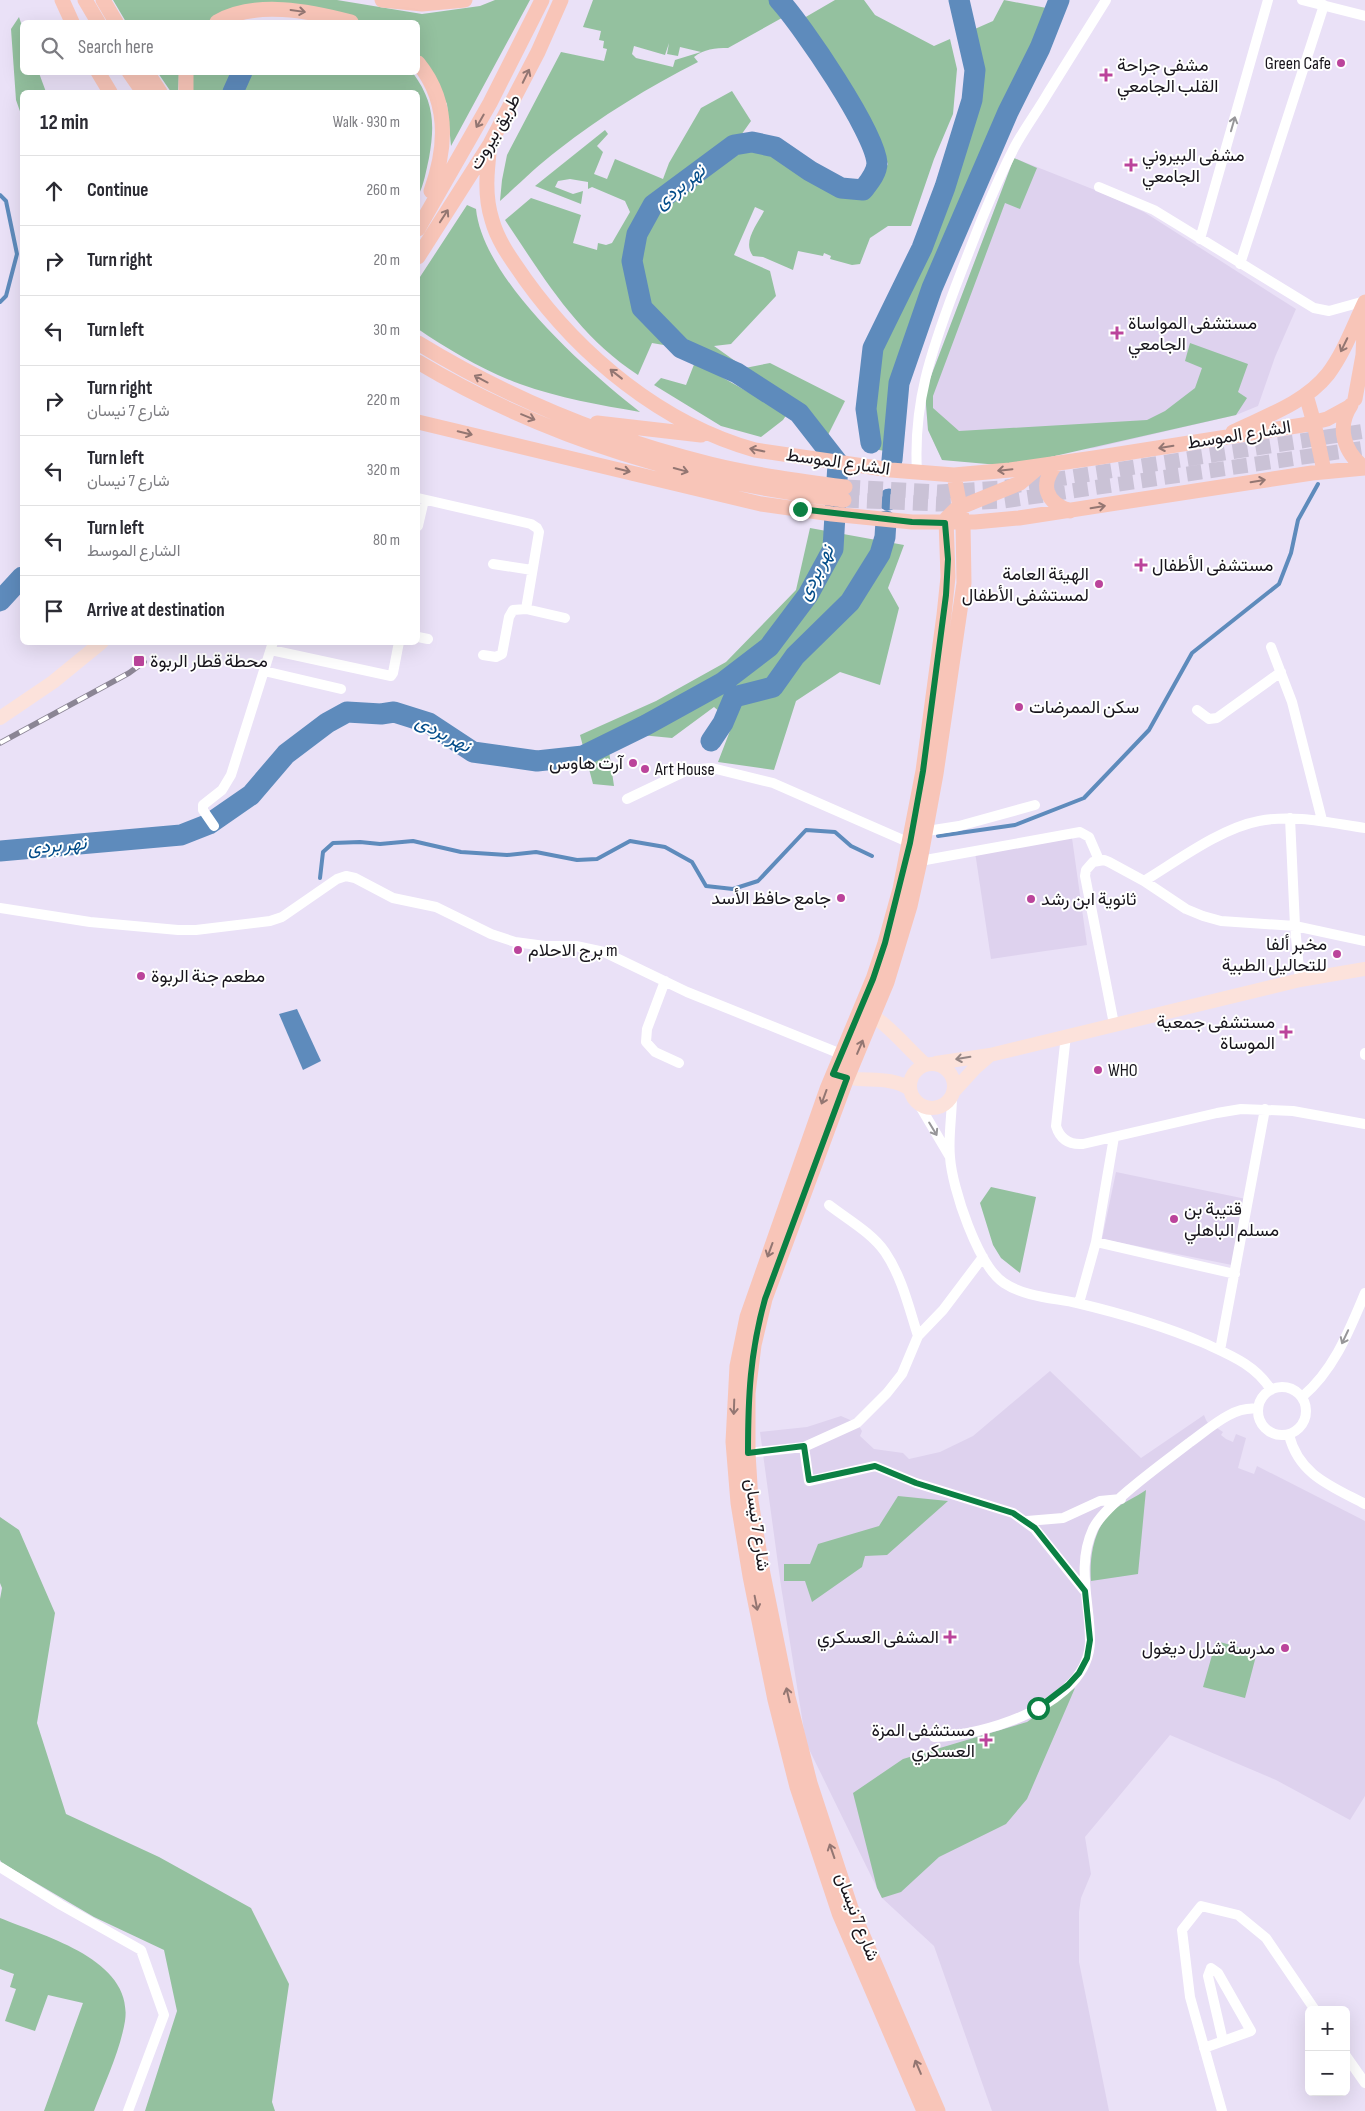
<!DOCTYPE html>
<html lang="en">
<head>
<meta charset="utf-8">
<style>
  body { margin:0; font-family:"Sofia Sans Condensed",Vazirmatn,sans-serif; background:#f7f7f7; color:#2b2b33 }
  .controls { position:absolute; right:15px; bottom:15px; display:grid; overflow:hidden; border-radius:8px; box-shadow:0 5px 20px #0002 }
  .controls button { width:45px; height:45px; display:grid; place-items:center; padding:0; border:0; border-bottom:1px solid #e1e1e2; background:#fff; color:#2b2b33; font:25px sans-serif }
  .stop { position:absolute; width:15px; height:15px; margin:-11px; border:4px solid #0b8043; border-radius:50%; background:#fff }
  .stop.end { background:#0b8043; border-color:#fff; box-shadow:0 1px 5px #0008 }
  .list { margin:0; padding:0; list-style:none }
  h2 { display:flex; justify-content:space-between; align-items:center; height:65px; margin:0; padding:0 20px; font-size:21px }
  h2 small { font-size:16px; font-weight:400; color:#7c7c81 }
  .list li { display:grid; grid-template-columns:32px 1fr auto; gap:15px; align-items:center; box-sizing:border-box; height:70px; padding:0 20px; border-top:1px solid #e1e1e2 }
  .list b { display:block; font-size:19px; white-space:nowrap }
  .list p { margin:0; font-size:16px; white-space:nowrap; color:#7c7c81 }
  .list em { font-size:16px; font-style:normal; color:#7c7c81 }
  .icon { flex:none; width:28px; height:28px; fill:none; stroke:currentColor; stroke-width:2; stroke-linecap:round; stroke-linejoin:round }
  .map { position:relative; flex:none; width:1365px; height:2111px; overflow:hidden }
  .search { position:absolute; background:#fff; box-shadow:0 5px 20px #0002; left:20px; top:20px; width:400px; height:55px; display:flex; align-items:center; gap:12px; box-sizing:border-box; padding:0 18px; border-radius:8px; color:#7c7c81; font-size:19px }
  .panel { position:absolute; background:#fff; box-shadow:0 5px 20px #0002; left:20px; top:90px; width:400px; height:555px; border-radius:8px }
  .map>svg:first-child { display:block }
  .built { fill:#ded2ee }
  .green { fill:#94c19f; fill-rule:evenodd }
  .water { fill:#5e8bbc }
  .lines { fill:none; stroke-linecap:round; stroke-linejoin:round }
  .stream { stroke:#5e8bbc; stroke-width:4 }
  .river { stroke:#5e8bbc; stroke-width:21 }
  .primary-tunnel { stroke:#cac2d6; stroke-width:15; stroke-dasharray:15 8; stroke-linecap:butt }
  .street { stroke:#fff; stroke-width:10 }
  .secondary { stroke:#fce2db; stroke-width:14 }
  .primary { stroke:#f8c5b8; stroke-width:15 }
  .rail-casing { stroke:#8b8594; stroke-width:5.5 }
  .rail { stroke:#fff; stroke-width:4; stroke-dasharray:11; stroke-linecap:butt }
  .oneway { stroke:#937672 }
  .oneway2 { stroke:#979699 }
  .oneway3 { stroke:#958685 }
  .route { stroke:#0b8043; stroke-width:6 }
  .poi-dot { fill:#bb449b; stroke:#fff; stroke-width:2 }
  .labels { text-anchor:middle; dominant-baseline:central; stroke-width:4; stroke-linejoin:round; paint-order:stroke }
  .poi-label { font-size:18px; fill:#18151c; stroke:#fff; text-anchor:start }
  .street-label { font-size:18px; fill:#18151c; stroke:#fff }
  .water-label { font-size:19px; font-style:italic; fill:#024c89; stroke:#fff }
</style>
</head>
<body>
<div class="map">
<svg width="1365" height="2111" viewBox="0 0 1365 2111">
  <rect width="100%" height="100%" fill="#eae1f7"/>
  <!-- built -->
  <path class="built" d="M1014 158 1100 192 1144 212 1296 309 1275 357 1258 406 1236 415 1094 448 942 460 928 430 925 392Z
    M1072 838 1087 945 991 959 975 852Z
    M1116 1172 1246 1199 1232 1265 1102 1239Z
    M1050 1371 1141 1458 1204 1415 1206 1420 1213 1431 1217 1428 1223 1432 1221 1435 1226 1439 1233 1442 1236 1434 1246 1438 1238 1468 1254 1474 1257 1466 1365 1521V1796L1350 1820 1276 1780 1170 1735 1085 1837 1091 1874 1081 1898 1079 1912V1962L1109 2111H992L934 1946 882 1898 877 1888 806 1743 781 1586 760 1432 807 1427 841 1416 857 1423 862 1431 860 1436 874 1449 903 1453 909 1459 940 1452 973 1436Z"/>
  <!-- green -->
  <path class="green" d="M113 0H337L422 14 480 6 495 0H530L451 146 447 104 428 69 418 58V22H360L315 9 216 16 208 22H126Z
    M593 0H775L789 14 728 48C715 48 704 49 694 57L698 62C649 87 601 116 558 150 538 165 519 184 500 201L502 180 507 155 561 52 604 61 607 49 603 48 604 41 599 40 601 31 583 27ZM669 43 667 54 678 56 680 47 701 52 675 60 673 67 636 58 632 54 634 46 665 55Z
    M835 0H864L875 15 934 46 950 39 957 69 953 114 934 159 911 226H888L870 238 860 264 852 265 830 259 831 256 824 253 823 256 798 251 793 270 763 257 753 256C742 242 757 225 764 211L755 207 734 255 770 271 776 296 731 344 714 346 745 368 770 363 845 401 827 437 804 410 698 347 681 348 652 343 638 375C577 335 544 278 505 220L531 198 581 215 573 243 597 250 598 243 606 245 612 243 630 212 625 201 592 187 588 189V182L570 179 558 181 555 187 573 194 583 191 581 204 535 186 605 130 608 134 597 146 603 152 594 174 607 179 615 159 663 179 669 163 701 108 732 91 751 121 734 145 735 147C750 146 762 145 776 152 799 165 847 212 874 187 880 182 884 171 888 164L876 136 804 18Z
    M1004 0 1052 9 1002 110 927 284 895 383 885 451 879 450 867 408 876 348 921 254 973 102 977 66 968 32 993 21Z
    M19 17 22 26V72L39 73 46 92H22V117L16 100 11 29Z
    M158 73H179L178 92H171Z
    M191 73H413C434 102 435 124 429 158 426 171 424 185 418 196V92H189Z
    M1014 158 1037 168 1020 209 1005 203 933 396V408L959 431 1147 420 1165 411 1195 388 1202 368 1185 361 1190 343 1248 364 1238 392 1247 398 1236 415 1010 466 942 460 928 430 925 392Z
    M467 205 476 209C483 279 586 370 640 412 600 405 559 398 520 384 484 371 449 350 418 329V280Z
    M695 362 787 414 783 420 761 437 721 426 654 385 661 378 686 385Z
    M810 528 904 545 888 588 899 608 880 685 840 672 796 701 774 770 718 762 733 723 714 707 672 738 641 735 609 751 614 786 593 784 580 735 656 701 726 662 796 590Z
    M991 1187 1036 1197 1020 1273 1001 1258 993 1245 980 1203Z
    M1146 1490 1138 1574 1091 1581C1089 1557 1094 1525 1115 1509 1124 1502 1136 1497 1146 1490Z
    M898 1496 948 1501 887 1555 865 1556 862 1567 812 1602 805 1581H784V1564H810L818 1544 879 1526Z
    M0 1517 19 1530 55 1613 37 1723 66 1814 159 1857 251 1908 289 1984 272 2102 275 2111H145L177 2011 164 1950 94 1917 2 1863 0 1860V1599L2 1588 0 1583Z
    M1216 1641 1257 1652 1245 1698 1203 1687Z
    M1075 1688 1027 1799 1006 1824 939 1857 901 1892 882 1898 877 1888 853 1793 903 1759 1027 1722Z
    M0 1918C43 1936 134 1959 125 2021 120 2051 105 2082 94 2111H44L83 2003 48 1995 35 2031 5 2021 16 1989 10 1987 14 1974 0 1969Z"/>
  <!-- water -->
  <path class="water" d="M297 1009 321 1061 303 1070 279 1014Z"/>
  <g class="lines">
    <!-- stream -->
    <path class="stream" d="M0 195 6 201 17 254 6 296 0 302
      M938 836 1015 825 1084 798 1149 730 1192 653 1279 584 1291 553 1298 520 1318 484
      M320 878 323 852 333 843 360 842 380 844 413 841 461 852 507 855 536 852 577 860 597 859 630 841 665 847 692 862 706 886 733 889 758 881 806 830 835 832 851 846 872 856"/>
    <!-- river -->
    <path class="river" d="M233 92 242 72
      M871 443 866 409 873 348 922 248 945 187 972 100 975 70 959 0
      M892 460 899 383 932 288 1008 112 1040 48 1059 0
      M888 500 889 499
      M0 601 22 577
      M711 741 723 723 734 697 773 687 795 656 850 602 880 554 885 537 886 521
      M0 851 181 835 209 824 251 795 286 754 327 723 347 712 381 714 394 712 429 723 473 752 537 761 583 756 646 725 722 683 769 647 808 595 833 549 838 463 799 413 737 373 681 348 642 308 632 261 637 234 653 205 734 145 752 142 775 147 810 171 841 188 863 190C869 182 877 173 877 163 875 132 802 25 779 0"/>
    <!-- primary-tunnel -->
    <path class="primary-tunnel" d="M845 487 938 492 1001 488 1365 431
      M844 500 938 504 1003 501 1365 448"/>
    <!-- street -->
    <path class="street" d="M1302 0 1365 16
      M1099 187 1154 210 1314 308 1329 311 1365 301
      M1200 239 1268 0
      M1240 264 1324 5
      M917 472C913 403 931 352 955 288 973 241 991 193 1014 148 1024 129 1037 112 1048 93 1067 62 1087 31 1106 0
      M418 498 531 524 537 528 539 532 526 609
      M418 526 424 500
      M493 564 532 570
      M418 637 428 639
      M1271 647 1292 702 1322 820
      M271 650 391 676 393 673 399 642
      M483 655 496 657 502 654 509 617 513 610 526 609 565 618
      M264 671 341 689
      M1197 710 1209 719 1217 718 1281 672
      M627 799 688 770 712 768 773 783 910 843
      M1290 818 1295 926 1300 980
      M214 826 203 810V805L222 790 231 775 273 642
      M927 831 959 826 1035 805
      M920 861 1080 832 1089 837 1099 860
      M1144 881C1177 861 1221 828 1259 821 1294 814 1330 823 1365 828
      M0 908 90 922 178 930H196L270 921 282 917 337 879 346 876 355 878 393 898 436 907 491 934 515 942 545 946H576L604 952 687 992 841 1054
      M665 981 647 1029 646 1042 655 1052 679 1063
      M1114 1024 1085 876 1086 870 1093 862 1104 860 1109 862 1144 881 1186 909 1203 916 1221 921 1295 926 1365 941
      M1066 1035 1056 1126C1060 1139 1069 1145 1083 1144L1217 1113 1241 1109 1293 1111 1365 1124
      M1365 1055V1053
      M952 1096C952 1116 948 1137 950 1157 952 1188 978 1266 1004 1283 1025 1297 1054 1298 1077 1303 1119 1313 1164 1326 1204 1343 1230 1355 1256 1365 1271 1390
      M917 1101 950 1157
      M829 1205C847 1219 872 1233 885 1252 902 1277 909 1308 918 1336
      M1096 1242 1235 1274
      M1079 1303 1096 1242 1114 1137
      M1220 1350 1265 1109
      M1258 1411a24 24 0 1 1 48 0a24 24 0 1 1-48 0Z
      M1302 1397C1334 1370 1349 1331 1365 1293
      M1289 1435C1299 1475 1331 1486 1365 1504
      M804 1447 809 1481 875 1466 916 1483 1013 1513 1035 1529 1084 1590
      M748 1453 804 1447 857 1423 887 1393 902 1374 918 1336 943 1310 983 1257
      M1027 1521 1063 1518 1100 1501 1121 1499
      M934 1737C985 1736 1089 1704 1090 1641 1090 1602 1076 1566 1093 1529 1105 1504 1166 1461 1189 1443 1209 1429 1233 1405 1258 1409
      M0 1867 61 1905 141 1950 164 2015 128 2111
      M1204 2048 1251 2031 1218 1973 1211 1968 1208 1976 1223 2041
      M1346 2056 1365 2083
      M1222 2111 1190 1997 1182 1930 1201 1906 1238 1915 1266 1938 1315 2010"/>
    <!-- secondary -->
    <path class="secondary" d="M0 718 53 682 102 642
      M864 1012C881 1016 910 1051 925 1064
      M936 1063 990 1055 1300 980 1365 969
      M910 1086a22 22 0 1 1 44 0a22 22 0 1 1-44 0Z
      M836 1075C861 1084 888 1074 910 1089
      M954 1091 975 1068 990 1055"/>
    <!-- primary -->
    <path class="primary" d="M62 0 72 22
      M85 0 98 22
      M103 0 116 22
      M382 0 422 4 465 0
      M217 22C255 0 310 11 351 22
      M418 63C449 101 447 147 431 191
      M98 72 110 92
      M129 72 143 92
      M147 72 160 92
      M186 72V92
      M490 144C487 170 484 195 492 220 498 242 512 260 525 279 580 356 662 424 755 450L891 470 954 475 1010 470 1094 458 1303 425 1327 419 1349 407
      M418 229 490 103 542 0
      M418 257 490 144 538 52 561 0
      M418 343C508 398 608 439 710 464 755 475 800 481 845 487
      M418 362C547 439 695 483 844 500
      M1306 395 1314 423 1324 471
      M1355 399 1363 355 1365 307
      M1351 405C1336 427 1344 453 1365 468
      M418 422 761 504 832 514 912 522H975L1019 518 1312 473 1365 468
      M597 423 701 435
      M1233 432C1266 416 1305 403 1328 374 1344 353 1354 325 1365 302
      M1057 463C1039 484 1045 502 1070 511
      M924 2111 839 1913 797 1787 775 1700 750 1576 738 1503 733 1442 737 1366 747 1317 827 1089 873 979 885 943 900 889 923 771 944 615 948 577 946 519 956 509 1020 483 1040 466
      M938 2111 851 1908 810 1783 788 1697 763 1574 751 1501 748 1453V1393L754 1345 765 1299 847 1078 887 982 910 906 920 861 936 774 964 583 963 523 954 475"/>
    <!-- rail casing -->
    <g class="rail-casing">
      <path id="rail" d="M0 743 129 673 144 662"/>
    </g>
    <!-- rail -->
    <use href="#rail" class="rail"/>
  </g>
  <!-- one-way arrows -->
  <defs><path id="oneway-shaft" d="M-6 0H5M1.5-3L5.5 0L1.5 3" fill="none" stroke-width="1.6" stroke-linecap="round" stroke-linejoin="round" transform="scale(1.25)"/></defs>
  <g class="oneway">
    <use href="#oneway-shaft" transform="translate(298 11) rotate(8)"/>
    <use href="#oneway-shaft" transform="translate(526 76) rotate(-64)"/>
    <use href="#oneway-shaft" transform="translate(480 121) rotate(120)"/>
    <use href="#oneway-shaft" transform="translate(444 216) rotate(-57)"/>
    <use href="#oneway-shaft" transform="translate(1344 345) rotate(116)"/>
    <use href="#oneway-shaft" transform="translate(616 374) rotate(-142)"/>
    <use href="#oneway-shaft" transform="translate(481 379) rotate(-152)"/>
    <use href="#oneway-shaft" transform="translate(528 417) rotate(22)"/>
    <use href="#oneway-shaft" transform="translate(465 433) rotate(13)"/>
    <use href="#oneway-shaft" transform="translate(1166 447) rotate(171)"/>
    <use href="#oneway-shaft" transform="translate(757 450) rotate(-169)"/>
    <use href="#oneway-shaft" transform="translate(623 470) rotate(13)"/>
    <use href="#oneway-shaft" transform="translate(681 470) rotate(15)"/>
    <use href="#oneway-shaft" transform="translate(1005 470) rotate(174)"/>
    <use href="#oneway-shaft" transform="translate(1258 481) rotate(-9)"/>
    <use href="#oneway-shaft" transform="translate(1098 507) rotate(-9)"/>
    <use href="#oneway-shaft" transform="translate(860 1047) rotate(-67)"/>
    <use href="#oneway-shaft" transform="translate(824 1097) rotate(110)"/>
    <use href="#oneway-shaft" transform="translate(770 1250) rotate(110)"/>
    <use href="#oneway-shaft" transform="translate(734 1407) rotate(92)"/>
    <use href="#oneway-shaft" transform="translate(756 1603) rotate(79)"/>
    <use href="#oneway-shaft" transform="translate(788 1695) rotate(-103)"/>
    <use href="#oneway-shaft" transform="translate(832 1851) rotate(-109)"/>
    <use href="#oneway-shaft" transform="translate(918 2067) rotate(-113)"/>
  </g>
  <g class="oneway2">
    <use href="#oneway-shaft" transform="translate(1233 124) rotate(-74)"/>
    <use href="#oneway-shaft" transform="translate(933 1129) rotate(59)"/>
    <use href="#oneway-shaft" transform="translate(1345 1337) rotate(115)"/>
  </g>
  <use class="oneway3" href="#oneway-shaft" transform="translate(963 1058) rotate(171)"/>
  <g class="lines">
    <!-- route -->
    <path class="route" d="M800 509 912 522 945 523 948 559 946 595 923 771 910 843 885 943 873 979 833 1074 847 1078 765 1299C750 1353 748 1397 748 1453L804 1446 809 1480 875 1466 916 1483 1013 1513 1035 1528 1085 1591 1090 1640 1087 1658 1079 1673 1068 1685 1038 1708"/>
  </g>
  <!-- markers -->
  <g class="poi-dot">
    <circle cx="1341" cy="63" r="5"/>
    <path d="M1103.5 67.5h5v5h5v5h-5v5h-5v-5h-5v-5h5z"/>
    <path d="M1128.5 157.5h5v5h5v5h-5v5h-5v-5h-5v-5h5z"/>
    <path d="M1114.5 325.5h5v5h5v5h-5v5h-5v-5h-5v-5h5z"/>
    <path d="M1138.5 557.5h5v5h5v5h-5v5h-5v-5h-5v-5h5z"/>
    <circle cx="1099" cy="584" r="5"/>
    <rect x="133" y="655" width="12" height="12" rx="2.5"/>
    <circle cx="1019" cy="707" r="5"/>
    <circle cx="633" cy="763" r="5"/>
    <circle cx="645" cy="769" r="5"/>
    <circle cx="841" cy="898" r="5"/>
    <circle cx="1031" cy="899" r="5"/>
    <circle cx="518" cy="950" r="5"/>
    <circle cx="1337" cy="954" r="5"/>
    <circle cx="141" cy="976" r="5"/>
    <path d="M1283.5 1024.5h5v5h5v5h-5v5h-5v-5h-5v-5h5z"/>
    <circle cx="1098" cy="1070" r="5"/>
    <circle cx="1174" cy="1219" r="5"/>
    <path d="M947.5 1629.5h5v5h5v5h-5v5h-5v-5h-5v-5h5z"/>
    <circle cx="1285" cy="1648" r="5"/>
    <path d="M983.5 1732.5h5v5h5v5h-5v5h-5v-5h-5v-5h5z"/>
  </g>
  <g class="labels">
    <!-- poi labels -->
    <g class="poi-label">
      <text x="1331" y="63" text-anchor="end">Green Cafe</text>
      <text x="1117" y="65">مشفى جراحة<tspan x="1117" dy="21">القلب الجامعي</tspan></text>
      <text x="1142" y="155">مشفى البيروني<tspan x="1142" dy="21">الجامعي</tspan></text>
      <text x="1128" y="323">مستشفى المواساة<tspan x="1128" dy="21">الجامعي</tspan></text>
      <text x="1152" y="565">مستشفى الأطفال</text>
      <text x="1089" y="574" text-anchor="end">الهيئة العامة<tspan x="1089" dy="21">لمستشفى الأطفال</tspan></text>
      <text x="150" y="661">محطة قطار الربوة</text>
      <text x="1029" y="707">سكن الممرضات</text>
      <text x="623" y="763" text-anchor="end">آرت هاوس</text>
      <text x="655" y="769">Art House</text>
      <text x="831" y="898" text-anchor="end">جامع حافظ الأسد</text>
      <text x="1041" y="899">ثانوية ابن رشد</text>
      <text x="1327" y="944" text-anchor="end">مخبر ألفا<tspan x="1327" dy="21">للتحاليل الطبية</tspan></text>
      <text x="528" y="950">برج الاحلام m</text>
      <text x="151" y="976">مطعم جنة الربوة</text>
      <text x="1275" y="1022" text-anchor="end">مستشفى جمعية<tspan x="1275" dy="21">الموساة</tspan></text>
      <text x="1108" y="1070">WHO</text>
      <text x="1184" y="1209">قتيبة بن<tspan x="1184" dy="21">مسلم الباهلي</tspan></text>
      <text x="939" y="1637" text-anchor="end">المشفى العسكري</text>
      <text x="1275" y="1648" text-anchor="end">مدرسة شارل ديغول</text>
      <text x="975" y="1730" text-anchor="end">مستشفى المزة<tspan x="975" dy="21">العسكري</tspan></text>
    </g>
    <!-- street labels -->
    <g class="street-label">
      <text transform="translate(495 132) rotate(-60)">طريق بيروت</text>
      <text transform="translate(1239 435) rotate(-9)">الشارع الموسط</text>
      <text transform="translate(838 462) rotate(8)">الشارع الموسط</text>
      <text transform="translate(757 1525) rotate(82)">شارع 7 نيسان</text>
      <text transform="translate(857 1917) rotate(69)">شارع 7 نيسان</text>
    </g>
    <!-- water labels -->
    <g class="water-label">
      <text transform="translate(680 187) rotate(-39)">نهر بردى</text>
      <text transform="translate(816 573) rotate(-63)">نهر بردى</text>
      <text transform="translate(443 734) rotate(28)">نهر بردى</text>
      <text transform="translate(57 846) rotate(-5)">نهر بردى</text>
    </g>
  </g>
</svg>
<div class="controls">
<button>+</button>
<button>−</button>
</div>
<div class="stop" style="left:1038px;top:1708px"></div>
<div class="stop end" style="left:800px;top:509px"></div>
<div class="search"><svg class="icon" aria-label="search" viewBox="0 0 24 24"><circle cx="10" cy="10" r="6"/><path d="M15 15l6 6"/></svg>Search here</div>
<section class="panel">
<h2>12 min<small>Walk · 930 m</small></h2>
<ul class="list">
<li><svg class="icon" aria-label="ahead" viewBox="0 0 24 24"><path d="M12 20V5M6 11l6-6 6 6"/></svg><div><b>Continue</b></div><em>260 m</em></li>
<li><svg class="icon" aria-label="right" viewBox="0 0 24 24"><path d="M7 20v-9h11M14 6l5 5-5 5"/></svg><div><b>Turn right</b></div><em>20 m</em></li>
<li><svg class="icon" aria-label="left" viewBox="0 0 24 24"><path d="M17 20v-9H6M10 6l-5 5 5 5"/></svg><div><b>Turn left</b></div><em>30 m</em></li>
<li><svg class="icon" aria-label="right" viewBox="0 0 24 24"><path d="M7 20v-9h11M14 6l5 5-5 5"/></svg><div><b>Turn right</b><p>شارع 7 نيسان</p></div><em>220 m</em></li>
<li><svg class="icon" aria-label="left" viewBox="0 0 24 24"><path d="M17 20v-9H6M10 6l-5 5 5 5"/></svg><div><b>Turn left</b><p>شارع 7 نيسان</p></div><em>320 m</em></li>
<li><svg class="icon" aria-label="left" viewBox="0 0 24 24"><path d="M17 20v-9H6M10 6l-5 5 5 5"/></svg><div><b>Turn left</b><p>الشارع الموسط</p></div><em>80 m</em></li>
<li><svg class="icon" aria-label="arrive" viewBox="0 0 24 24"><path d="M6 21V4h12l-3 4 3 4H6"/></svg><div><b>Arrive at destination</b></div></li>
</ul>
</section>
</div>
</body>
</html>
